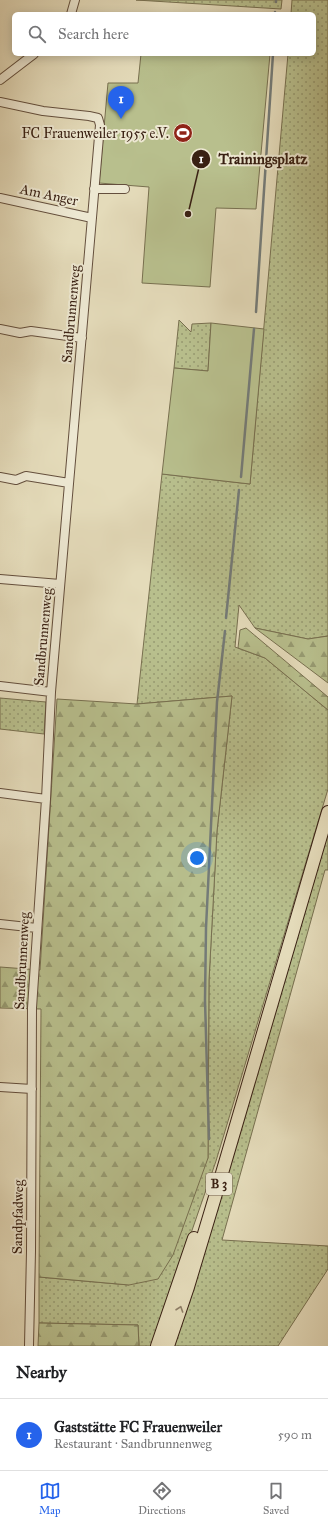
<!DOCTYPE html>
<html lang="en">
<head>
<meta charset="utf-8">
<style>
  body { margin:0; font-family:"IM FELL Great Primer",serif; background:#f6f6f6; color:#202124 }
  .you { position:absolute; left:197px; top:858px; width:14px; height:14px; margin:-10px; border:3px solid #fff; border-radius:50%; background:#1a73e8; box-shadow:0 0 0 6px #1a73e833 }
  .badge { display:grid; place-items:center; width:26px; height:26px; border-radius:50%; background:#2563eb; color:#fff; font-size:13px; font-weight:700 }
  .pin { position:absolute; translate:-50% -33px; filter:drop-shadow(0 1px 2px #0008) }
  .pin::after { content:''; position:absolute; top:21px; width:14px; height:12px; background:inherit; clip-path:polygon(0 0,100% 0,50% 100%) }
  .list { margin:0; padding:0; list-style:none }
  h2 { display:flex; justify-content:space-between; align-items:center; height:52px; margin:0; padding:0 16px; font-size:17px }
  h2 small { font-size:13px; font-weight:400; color:#757577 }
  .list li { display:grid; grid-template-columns:26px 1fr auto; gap:12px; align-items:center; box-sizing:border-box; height:72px; padding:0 16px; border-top:1px solid #e0e0e0 }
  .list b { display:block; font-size:15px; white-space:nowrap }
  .list p { margin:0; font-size:13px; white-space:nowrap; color:#757577 }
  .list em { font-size:13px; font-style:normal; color:#757577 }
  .icon { flex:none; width:22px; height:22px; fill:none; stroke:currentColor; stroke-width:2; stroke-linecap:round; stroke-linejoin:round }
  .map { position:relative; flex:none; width:328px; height:1346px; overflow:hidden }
  .search { position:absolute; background:#fff; box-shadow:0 2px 10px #0003; left:12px; right:12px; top:12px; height:44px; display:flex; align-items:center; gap:10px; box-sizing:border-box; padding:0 14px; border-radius:6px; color:#757577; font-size:15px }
  .sheet { height:124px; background:#fff }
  nav { display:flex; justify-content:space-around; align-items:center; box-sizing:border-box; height:56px; border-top:1px solid #e0e0e0; background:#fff; font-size:11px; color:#757577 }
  nav a { display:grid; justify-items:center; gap:2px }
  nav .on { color:#2563eb }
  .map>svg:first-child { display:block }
  .grass { fill:url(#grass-dots); stroke:#787050 }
  .forest { fill:url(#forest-firs); stroke:#787050 }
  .garden { fill:#b8bf8d; stroke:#787050 }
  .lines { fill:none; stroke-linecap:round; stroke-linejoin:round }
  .stream { stroke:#747b78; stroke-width:2.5 }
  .minor-casing { stroke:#644f3d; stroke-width:10 }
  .primary-casing { stroke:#392013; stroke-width:14 }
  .minor { stroke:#ede8d2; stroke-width:8 }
  .primary { stroke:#e4dbba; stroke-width:12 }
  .oneway { stroke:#8e7e66 }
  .labels { text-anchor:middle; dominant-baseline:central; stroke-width:4; stroke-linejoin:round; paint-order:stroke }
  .shield { fill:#ede8d2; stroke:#6f5c4c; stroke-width:1 }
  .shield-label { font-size:13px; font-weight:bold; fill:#392013 }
  .poi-label { font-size:14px; fill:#392013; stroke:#ede8d2; text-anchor:end }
  .street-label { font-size:14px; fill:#392013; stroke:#ede8d2 }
  .leader { fill:none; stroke:#392013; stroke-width:1.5 }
  .callout-dot { fill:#392013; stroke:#ede8d2; stroke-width:1.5 }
  .mark-label { font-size:12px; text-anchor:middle; font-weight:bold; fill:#fff }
  .callout-label { font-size:15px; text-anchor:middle; font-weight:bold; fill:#392013; stroke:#ede8d2; stroke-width:4; stroke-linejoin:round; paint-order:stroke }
</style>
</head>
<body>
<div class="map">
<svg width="328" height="1346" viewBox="0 0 328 1346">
  <defs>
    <pattern id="grass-dots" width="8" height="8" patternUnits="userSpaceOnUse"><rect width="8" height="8" fill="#b8bf8d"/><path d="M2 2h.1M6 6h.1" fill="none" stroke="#979b72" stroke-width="1.8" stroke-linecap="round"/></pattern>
    <pattern id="forest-firs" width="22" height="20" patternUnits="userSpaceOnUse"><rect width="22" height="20" fill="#b8bf8d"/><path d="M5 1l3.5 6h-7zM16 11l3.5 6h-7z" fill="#979b72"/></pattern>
  </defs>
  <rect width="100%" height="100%" fill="#e4dbba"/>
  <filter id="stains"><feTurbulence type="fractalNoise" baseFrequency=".005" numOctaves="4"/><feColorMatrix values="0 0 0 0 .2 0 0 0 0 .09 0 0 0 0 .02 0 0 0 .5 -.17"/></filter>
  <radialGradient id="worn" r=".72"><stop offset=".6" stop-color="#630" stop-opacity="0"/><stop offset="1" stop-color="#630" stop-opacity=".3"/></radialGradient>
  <!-- grass -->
  <path class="grass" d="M136 0H282L281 9Z
    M292 0H328V636L308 639 255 628 239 605 235 647 265 658 328 710V789L216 1161 152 1346H139L138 1325 39 1323V1277L129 1285 208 1158 209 980 217 831 232 696 137 704 162 474 250 484 288 54H314V14H291Z
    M179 320 191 332 192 324 211 323 208 371 174 368Z
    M0 698 46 702 44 734 0 729Z
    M328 830V870H325L222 1240 328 1246V1269L278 1346H172Z"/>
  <!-- forest -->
  <path class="forest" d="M246 628 328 697V710L265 658 238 648 240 630Z
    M255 628 308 639 328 636V683Z
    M232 696 217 831 209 980 208 1158 173 1255 158 1279 129 1285 39 1277 41 1009 0 1008V967L40 970 57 699 137 704Z
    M39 1323 138 1325 139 1346H38Z"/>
  <!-- garden -->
  <path class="garden" d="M141 54H270L256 209 216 208 210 287 142 283 149 187 99 183 108 83H138Z
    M211 323 264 329 250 484 162 474 174 368 208 371Z"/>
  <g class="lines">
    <!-- stream -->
    <path class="stream" d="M276 2V0
      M275 14V12
      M256 312 273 54
      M241 477 254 329
      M226 618 239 490
      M209 1139 205 1000 206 928 217 702 225 631"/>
    <!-- minor casing -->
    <g class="minor-casing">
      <path id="minor" d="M71 14 75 0
        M0 80 34 54
        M0 102 43 111 89 116 98 118 100 125 51 692 46 799 32 1008 31 1251 29 1346
        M94 189H125
        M0 198 92 218
        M0 329 20 333 31 331 82 338
        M0 477 16 480 26 476 69 483
        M0 579 60 584
        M0 686 51 692
        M0 793 46 799
        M0 924 37 928
        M0 1087 32 1089"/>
    </g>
    <!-- primary casing -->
    <g class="primary-casing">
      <path id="primary" d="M157 1346 194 1238
        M168 1346 188 1287 215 1197 328 812"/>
    </g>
    <!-- minor -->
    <use href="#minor" class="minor"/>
    <!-- primary -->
    <use href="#primary" class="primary"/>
  </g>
  <!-- one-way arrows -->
  <defs><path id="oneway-chevron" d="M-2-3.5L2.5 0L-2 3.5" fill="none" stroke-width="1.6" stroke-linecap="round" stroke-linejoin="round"/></defs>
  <use class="oneway" href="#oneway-chevron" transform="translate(180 1309) rotate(-71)"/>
  <!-- icons -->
  <defs>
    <g id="stadium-disc" transform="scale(1)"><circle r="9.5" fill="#8f2418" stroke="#ede8d2"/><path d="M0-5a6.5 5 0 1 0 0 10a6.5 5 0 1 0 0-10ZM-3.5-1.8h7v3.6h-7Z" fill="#fff"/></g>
  </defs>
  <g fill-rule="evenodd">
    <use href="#stadium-disc" x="183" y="133"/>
  </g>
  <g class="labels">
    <!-- shield labels -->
    <rect class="shield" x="206" y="1173" width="26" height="22" rx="3"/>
    <g class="shield-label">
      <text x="219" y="1184">B 3</text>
    </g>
    <!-- poi labels -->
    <g class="poi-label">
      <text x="169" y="133">FC Frauenweiler 1955 e.V.</text>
    </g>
    <!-- street labels -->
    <g class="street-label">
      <text transform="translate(49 195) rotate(12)">Am Anger</text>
      <text transform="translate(71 314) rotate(-85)">Sandbrunnenweg</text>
      <text transform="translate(43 637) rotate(-85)">Sandbrunnenweg</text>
      <text transform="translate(22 961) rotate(-87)">Sandbrunnenweg</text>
      <text transform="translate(18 1217) rotate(-89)">Sandpfadweg</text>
    </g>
  </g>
  <!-- callouts -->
  <path class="leader" d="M188 214L201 159"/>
  <g class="callout-dot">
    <circle cx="188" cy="214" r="4"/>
    <circle cx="201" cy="159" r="10"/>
  </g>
  <g class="mark-label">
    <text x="201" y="163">1</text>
  </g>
  <g class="callout-label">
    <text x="263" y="164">Trainingsplatz</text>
  </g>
  <rect width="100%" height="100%" filter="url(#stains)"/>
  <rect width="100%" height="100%" fill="url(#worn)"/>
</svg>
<div class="you"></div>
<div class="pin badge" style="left:121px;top:119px">1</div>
<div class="search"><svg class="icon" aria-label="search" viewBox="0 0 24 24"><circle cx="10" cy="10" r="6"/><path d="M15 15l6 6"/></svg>Search here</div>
</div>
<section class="sheet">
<h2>Nearby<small></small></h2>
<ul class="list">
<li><span class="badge">1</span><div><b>Gaststätte FC Frauenweiler</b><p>Restaurant · Sandbrunnenweg</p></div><em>590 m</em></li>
</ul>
</section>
<nav>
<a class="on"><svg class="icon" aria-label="map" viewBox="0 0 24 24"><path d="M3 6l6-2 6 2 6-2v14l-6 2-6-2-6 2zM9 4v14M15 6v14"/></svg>Map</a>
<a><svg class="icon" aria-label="directions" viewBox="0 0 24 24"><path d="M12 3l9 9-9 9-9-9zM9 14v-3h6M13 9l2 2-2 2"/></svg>Directions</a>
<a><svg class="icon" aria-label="saved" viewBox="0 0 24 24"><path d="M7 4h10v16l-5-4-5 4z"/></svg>Saved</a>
</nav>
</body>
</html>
